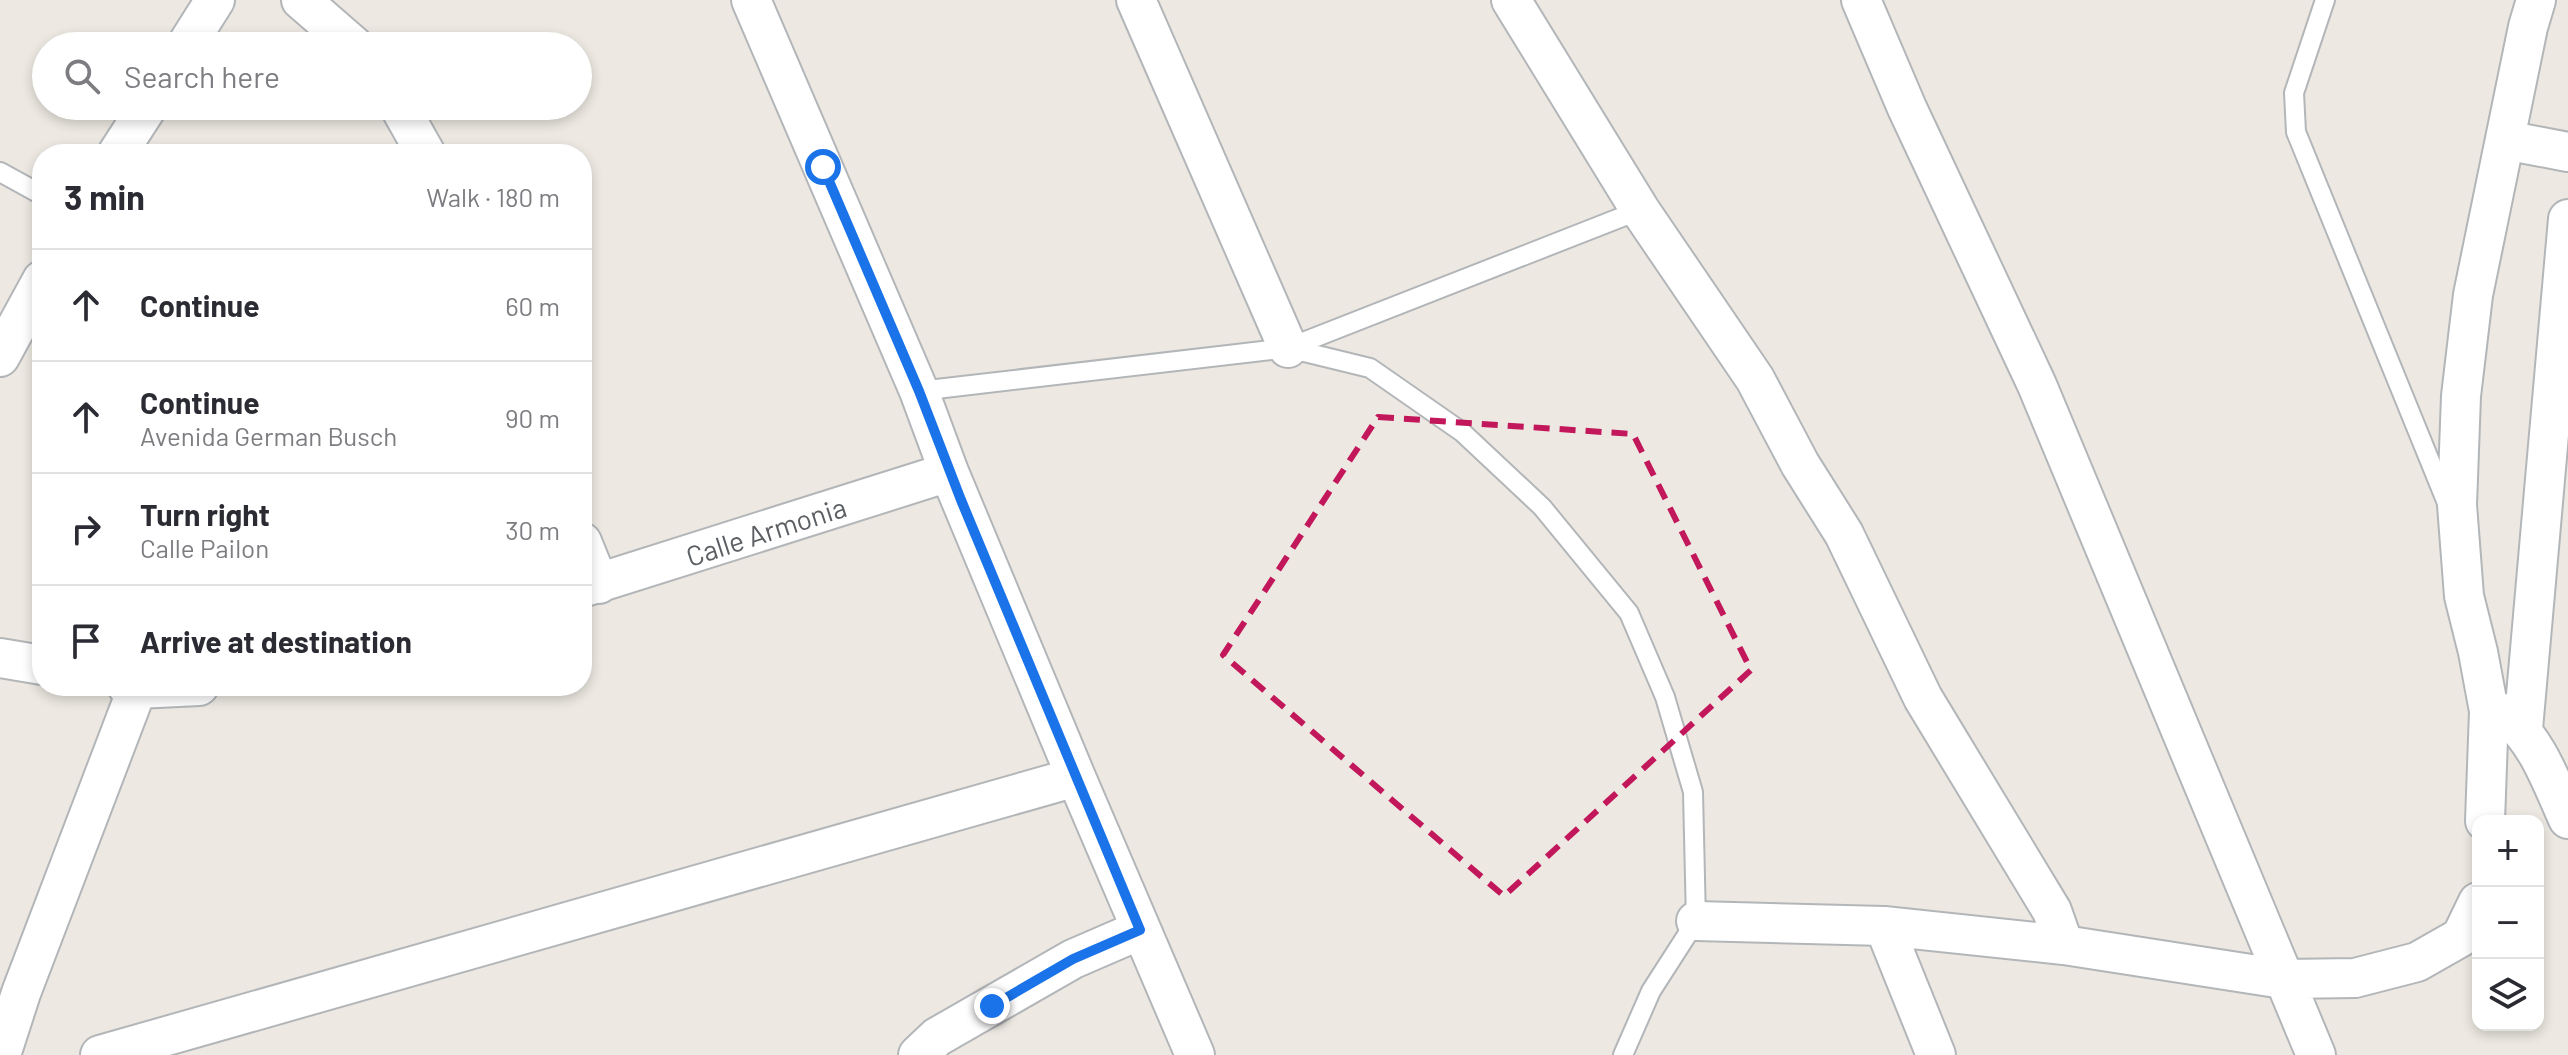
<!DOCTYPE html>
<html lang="en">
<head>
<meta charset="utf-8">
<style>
  body { margin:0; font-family:Barlow,sans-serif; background:#f7f7f7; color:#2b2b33 }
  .controls { position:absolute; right:24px; bottom:24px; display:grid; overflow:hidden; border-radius:16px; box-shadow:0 4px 12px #0003 }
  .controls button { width:72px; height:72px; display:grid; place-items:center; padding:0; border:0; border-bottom:2px solid #e1e1e2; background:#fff; color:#2b2b33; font:40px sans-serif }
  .stop { position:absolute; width:24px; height:24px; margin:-18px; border:6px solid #1a73e8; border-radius:50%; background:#fff }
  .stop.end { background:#1a73e8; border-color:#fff; box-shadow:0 2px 8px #0008 }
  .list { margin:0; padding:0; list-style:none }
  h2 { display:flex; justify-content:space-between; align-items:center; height:104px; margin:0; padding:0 32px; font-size:34px }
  h2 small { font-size:26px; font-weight:400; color:#7c7c81 }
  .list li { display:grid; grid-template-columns:52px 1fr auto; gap:24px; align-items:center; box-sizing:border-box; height:112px; padding:0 32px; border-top:2px solid #e1e1e2 }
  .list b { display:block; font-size:30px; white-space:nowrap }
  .list p { margin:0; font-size:26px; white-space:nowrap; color:#7c7c81 }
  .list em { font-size:26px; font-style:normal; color:#7c7c81 }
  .icon { flex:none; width:44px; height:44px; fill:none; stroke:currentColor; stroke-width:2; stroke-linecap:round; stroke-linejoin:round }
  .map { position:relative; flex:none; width:2568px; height:1055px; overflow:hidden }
  .search { position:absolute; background:#fff; box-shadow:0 4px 12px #0003; left:32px; top:32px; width:560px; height:88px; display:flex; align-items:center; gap:20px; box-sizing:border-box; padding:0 28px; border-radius:44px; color:#7c7c81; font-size:30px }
  .panel { position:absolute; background:#fff; box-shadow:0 4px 12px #0003; left:32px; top:144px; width:560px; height:552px; border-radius:32px }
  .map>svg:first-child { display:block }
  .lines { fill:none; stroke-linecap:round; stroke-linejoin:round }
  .service-casing { stroke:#b3b6b9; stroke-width:22 }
  .minor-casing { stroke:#b3b6b9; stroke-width:42 }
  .service { stroke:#fff; stroke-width:18 }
  .minor { stroke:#fff; stroke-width:38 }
  .route { stroke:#1a73e8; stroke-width:10 }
  .marked { fill:none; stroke:#c2185b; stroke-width:6; stroke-dasharray:16 10; stroke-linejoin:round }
  .labels { text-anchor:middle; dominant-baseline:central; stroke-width:6; stroke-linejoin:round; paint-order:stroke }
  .street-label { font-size:28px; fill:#5b5f63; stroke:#fff }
</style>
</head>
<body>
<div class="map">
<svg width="2568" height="1055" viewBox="0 0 2568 1055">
  <rect width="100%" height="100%" fill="#ede9e2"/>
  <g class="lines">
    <!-- service casing -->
    <g class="service-casing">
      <path id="service" d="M2325 0 2294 93 2296 132 2447 503
        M0 172 42 195
        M1288 348 1370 368 1462 432 1542 507 1629 613 1665 697 1693 792 1696 921 1651 991 1623 1055
        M919 391 1288 348 1640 210"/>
    </g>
    <!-- minor casing -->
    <g class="minor-casing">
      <path id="minor" d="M301 0 354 46
        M751 0 919 391 949 472 1076 777 1195 1055
        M1136 0 1288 348
        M1511 0 1640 210 1755 379 1800 464 1844 534 1923 698 2052 911 2064 945
        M1861 0 1907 108 2037 385 2316 1055
        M186 46 215 0
        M399 106 426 154
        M2505 140 2568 152
        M117 154 148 106
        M0 357 42 280
        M582 542 599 584
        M582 588 949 472
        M0 658 42 665
        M127 686 137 689 199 686
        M2504 713C2538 742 2550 779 2568 819
        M2523 729 2568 219
        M2485 821 2489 711 2478 652 2464 596 2457 505 2461 396 2473 295 2528 27 2536 0
        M1696 921 1884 926 2064 945 2283 979 2355 978 2417 962 2461 937 2478 902
        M1884 926 1936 1055
        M1 1055 21 993 137 689
        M100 1055 1076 777
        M918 1055 937 1037 1073 959 1140 930"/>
    </g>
    <!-- service -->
    <use href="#service" class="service"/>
    <!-- minor -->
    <use href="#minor" class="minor"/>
  </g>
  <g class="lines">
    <!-- route -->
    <path class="route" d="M823 167 919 391 961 500 1140 930 1073 959 992 1006"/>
  </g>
  <!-- marked area -->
  <path class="marked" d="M1378 417 1633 434 1751 670 1504 896 1223 655Z"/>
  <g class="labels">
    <!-- street labels -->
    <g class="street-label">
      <text transform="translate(766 531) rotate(-18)">Calle Armonia</text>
    </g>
  </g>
</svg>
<div class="controls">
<button>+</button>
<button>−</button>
<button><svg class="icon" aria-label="layers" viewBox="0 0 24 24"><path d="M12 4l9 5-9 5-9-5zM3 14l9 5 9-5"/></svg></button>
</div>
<div class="stop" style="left:823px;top:167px"></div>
<div class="stop end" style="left:992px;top:1006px"></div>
<div class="search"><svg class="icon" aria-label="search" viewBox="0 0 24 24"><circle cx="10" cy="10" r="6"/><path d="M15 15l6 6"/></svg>Search here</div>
<section class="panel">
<h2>3 min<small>Walk · 180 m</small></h2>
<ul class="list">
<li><svg class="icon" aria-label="ahead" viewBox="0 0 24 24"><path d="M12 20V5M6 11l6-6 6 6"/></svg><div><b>Continue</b></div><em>60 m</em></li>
<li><svg class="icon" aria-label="ahead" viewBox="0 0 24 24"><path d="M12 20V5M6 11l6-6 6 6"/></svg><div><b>Continue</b><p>Avenida German Busch</p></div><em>90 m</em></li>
<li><svg class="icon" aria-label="right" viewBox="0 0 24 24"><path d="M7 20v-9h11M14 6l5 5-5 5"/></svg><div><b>Turn right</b><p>Calle Pailon</p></div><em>30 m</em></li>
<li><svg class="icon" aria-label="arrive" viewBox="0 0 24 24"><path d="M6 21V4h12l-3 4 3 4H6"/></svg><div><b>Arrive at destination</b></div></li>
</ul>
</section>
</div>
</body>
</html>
